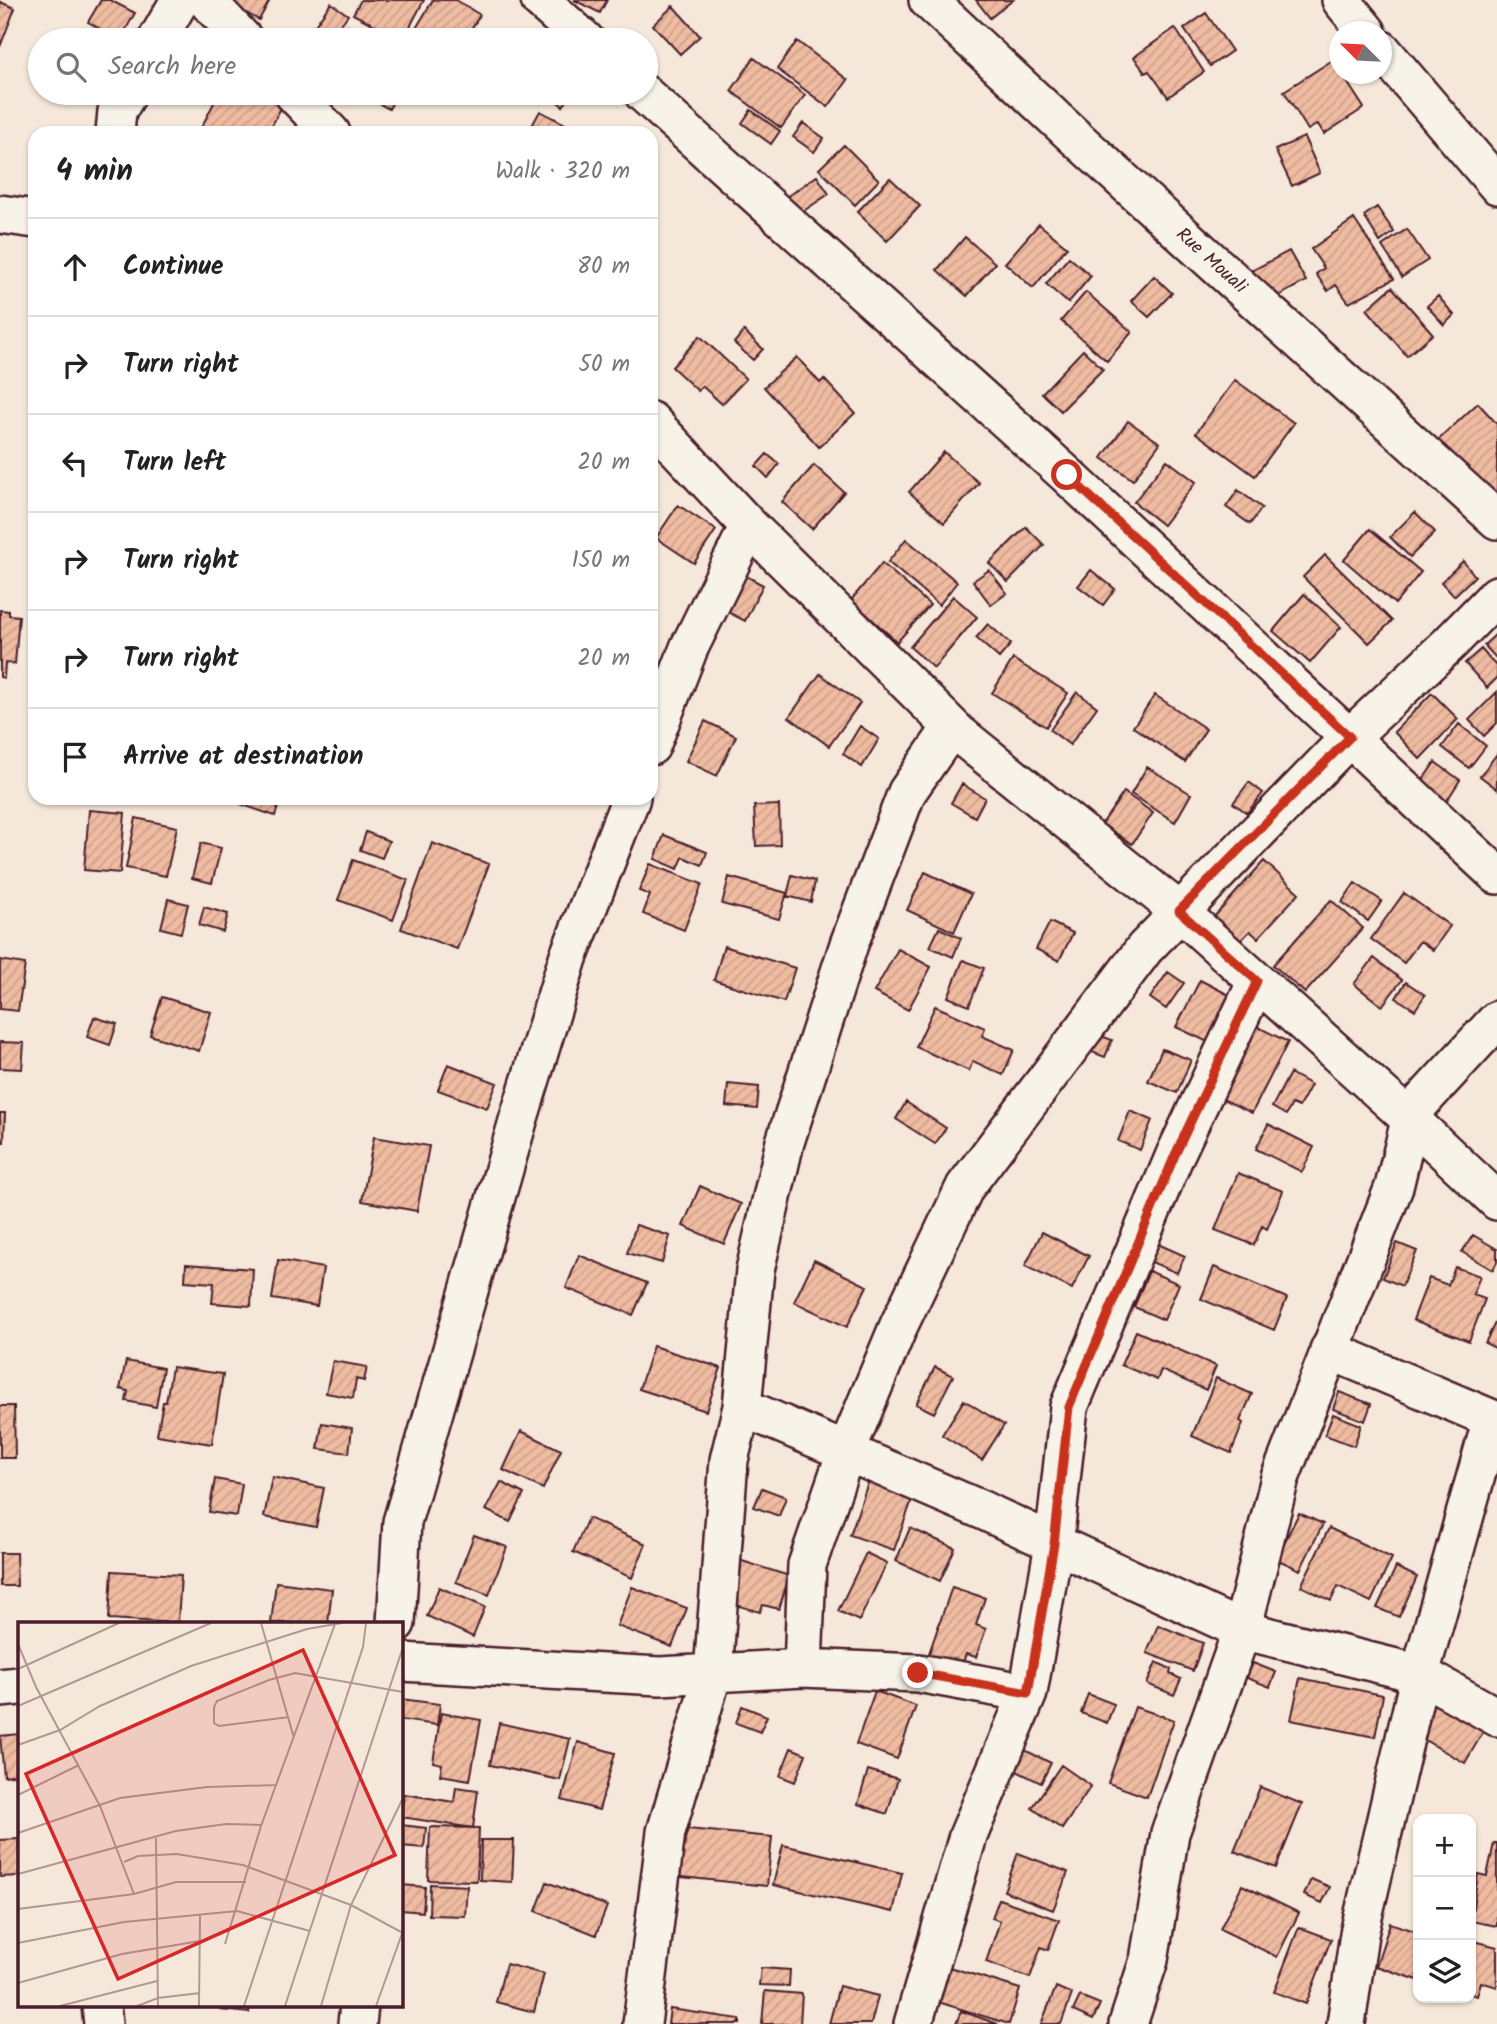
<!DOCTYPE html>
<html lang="en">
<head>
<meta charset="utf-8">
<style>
  body { margin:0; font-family:Kalam,sans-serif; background:#f6f6f6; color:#222 }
  .controls { position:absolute; right:21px; bottom:21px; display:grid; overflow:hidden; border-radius:14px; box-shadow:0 2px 5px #0004 }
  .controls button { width:63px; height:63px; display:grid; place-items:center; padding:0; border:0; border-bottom:2px solid #e0e0e0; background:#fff; color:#222; font:35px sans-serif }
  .compass { position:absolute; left:1329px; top:21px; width:63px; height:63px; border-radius:50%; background:#fff; box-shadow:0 2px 5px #0004; rotate:294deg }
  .stop { position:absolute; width:21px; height:21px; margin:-16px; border:5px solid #c8321e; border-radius:50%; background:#fff }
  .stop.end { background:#c8321e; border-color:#fff; box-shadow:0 2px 7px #0008 }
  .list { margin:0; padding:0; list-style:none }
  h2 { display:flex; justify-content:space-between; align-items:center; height:91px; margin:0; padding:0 28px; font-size:30px }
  h2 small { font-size:23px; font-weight:400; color:#767676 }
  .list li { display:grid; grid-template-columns:46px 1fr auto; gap:21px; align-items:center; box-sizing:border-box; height:98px; padding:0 28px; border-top:2px solid #e0e0e0 }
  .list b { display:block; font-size:26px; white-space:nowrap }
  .list em { font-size:23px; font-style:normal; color:#767676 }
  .icon { flex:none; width:38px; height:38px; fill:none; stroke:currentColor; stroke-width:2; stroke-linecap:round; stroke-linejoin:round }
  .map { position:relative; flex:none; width:1497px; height:2024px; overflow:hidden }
  .search { position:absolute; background:#fff; box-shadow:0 2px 5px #0004; left:28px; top:28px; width:630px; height:77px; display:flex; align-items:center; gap:18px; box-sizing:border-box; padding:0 24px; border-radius:38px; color:#767676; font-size:26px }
  .panel { position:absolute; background:#fff; box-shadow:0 2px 5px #0004; left:28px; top:126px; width:630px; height:679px; border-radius:21px }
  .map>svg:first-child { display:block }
  .building { fill:url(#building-hatch); stroke:#4a1f2b; stroke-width:2 }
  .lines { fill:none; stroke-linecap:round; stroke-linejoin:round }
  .minor-casing { stroke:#4a1f2b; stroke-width:42 }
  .minor { stroke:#f7f3e8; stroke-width:37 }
  .route { stroke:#c8321e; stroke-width:9 }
  .labels { text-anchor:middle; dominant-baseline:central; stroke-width:6; stroke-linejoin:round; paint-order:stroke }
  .street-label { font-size:19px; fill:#4a1f2b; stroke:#f7f3e8 }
  .inset-road { fill:none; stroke:#b19894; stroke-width:2 }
  .view { fill:#d62828; fill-opacity:0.15; stroke:#d62828; stroke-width:3.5 }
  .inset-edge { fill:none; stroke:#4a1f2b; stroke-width:3.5 }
</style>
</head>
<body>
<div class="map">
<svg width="1497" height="2024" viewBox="0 0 1497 2024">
  <defs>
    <pattern id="building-hatch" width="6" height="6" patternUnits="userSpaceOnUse" patternTransform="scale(1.75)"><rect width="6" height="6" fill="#efbba1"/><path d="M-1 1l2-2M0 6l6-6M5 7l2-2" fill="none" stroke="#cea08b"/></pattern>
  </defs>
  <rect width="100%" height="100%" fill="#f5e8da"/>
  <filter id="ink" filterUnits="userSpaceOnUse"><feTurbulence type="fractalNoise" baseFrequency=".0143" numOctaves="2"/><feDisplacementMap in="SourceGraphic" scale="14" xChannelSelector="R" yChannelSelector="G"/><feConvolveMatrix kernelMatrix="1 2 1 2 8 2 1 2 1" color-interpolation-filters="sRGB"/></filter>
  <g filter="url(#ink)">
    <!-- building -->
    <path class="building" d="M101 0H110L135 13 120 40 88 22Z
      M234 0H270L259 20 232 5Z
      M361 0H424L403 40 353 14Z
      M433 0H456L480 15 464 40H409Z
      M574 0H607L600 13Z
      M976 0H1013L990 18Z
      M0 2 15 8 0 47Z
      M331 3 348 15 329 40H318L309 34Z
      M673 6 700 36 680 54 653 25Z
      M1206 13 1232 51 1210 66 1184 29Z
      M347 25 374 40H338Z
      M1175 28 1204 72 1168 97 1149 71 1145 73 1134 57Z
      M797 41 848 80 828 107 777 69Z
      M754 58 805 95 781 128 731 91Z
      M1333 60 1340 74H1342L1364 108 1324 134 1318 124 1308 130 1284 91Z
      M219 93H257L282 106 268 133H202L199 132Z
      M359 93H398L389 109Z
      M570 93 572 94 563 106 548 94Z
      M751 110 780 131 771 144 742 123Z
      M540 111 567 125 563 133H528Z
      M803 123 824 138 814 152 793 137Z
      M1304 137 1320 173 1292 186 1275 150Z
      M844 145 879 180 855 205 819 169Z
      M817 176 829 194 802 212 798 207 782 218 773 206Z
      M890 178 920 206 887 241 857 212Z
      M1377 207 1394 232 1380 242 1364 216Z
      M1354 219 1394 279 1349 303 1336 285 1328 291 1316 274 1324 268 1311 249Z
      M1039 224 1067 247 1033 288 1005 263Z
      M1407 229 1428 260 1402 277 1382 246Z
      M965 237 995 263 967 296 937 270Z
      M1289 251 1306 281 1260 306 1244 275Z
      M1069 257 1091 276 1068 303 1046 284Z
      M1154 276 1172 293 1149 317 1131 301Z
      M1392 287 1433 334 1407 356 1367 309Z
      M1086 292 1132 332 1107 361 1061 321Z
      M1438 296 1454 315 1444 325 1427 306Z
      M744 331 763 349 753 360 734 343Z
      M700 336 746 379 722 404 702 386 698 391 672 367Z
      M1083 350 1103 369 1061 411 1042 393Z
      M797 357 820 383 824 379 855 413 819 447 764 387Z
      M1235 380 1294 423 1255 476 1196 433Z
      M1478 403 1497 424V507L1437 441Z
      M1128 421 1160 443 1133 480 1102 458Z
      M944 452 979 483 944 523 909 492Z
      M767 454 779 464 768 478 756 466Z
      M1167 460 1196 482 1163 525 1134 502Z
      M814 465 844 492 812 529 782 502Z
      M1238 490 1262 508 1250 524 1226 507Z
      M678 505 716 530 694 563 656 538Z
      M1415 512 1435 532 1410 557 1390 537Z
      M1026 527 1044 545 1008 582 989 563Z
      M1370 529 1421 572 1395 604 1344 560Z
      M906 539 957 582 939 605 888 562Z
      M1325 555 1392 621 1369 643 1303 577Z
      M1463 561 1475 576 1454 596 1441 582Z
      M882 563 930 605 897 642 851 600Z
      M989 570 1007 593 991 605 973 581Z
      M1091 570 1115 589 1103 605 1078 586Z
      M737 571 763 585 745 621 718 607Z
      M1304 594 1341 627 1310 663 1273 631Z
      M953 596 977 617 934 668 910 647Z
      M0 610 9 611V615L19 616 15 664 5 663 4 678 0 677Z
      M988 624 1011 644 999 658 976 638Z
      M1497 633V659L1484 645Z
      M1481 649 1497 667V678L1487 688 1465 663Z
      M1013 659 1068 693 1046 727 992 693Z
      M820 674 860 703 829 746 789 717Z
      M1077 692 1097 707 1070 745 1050 730Z
      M1497 692V723L1484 736 1469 720Z
      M1432 693 1458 719 1420 759 1394 732Z
      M1155 695 1206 729 1185 762 1133 727Z
      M705 721 736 736 717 776 686 761Z
      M1459 724 1486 746 1469 768 1442 747Z
      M860 726 879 739 862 767 843 754Z
      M1497 754V789L1480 776Z
      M1435 762 1460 780 1444 805 1418 787Z
      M1147 767 1191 794 1175 822 1131 794Z
      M1249 782 1263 793 1247 813 1233 803Z
      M962 784 985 798 975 817 951 803Z
      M1124 792 1153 813 1132 844 1102 824Z
      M242 798H281L275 816 240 804Z
      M779 805 780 845 756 846 754 806Z
      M89 810 125 813 120 873 84 870Z
      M136 818 177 827 166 876 126 868Z
      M366 832 389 841 382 858 360 850Z
      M664 835 707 852 702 865 683 857 678 869 655 859Z
      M201 843 221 848 212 883 192 878Z
      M432 843 489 864 457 949 401 929Z
      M353 860 408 880 393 920 338 900Z
      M1264 861 1299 893 1258 938 1250 931 1240 941 1214 917Z
      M650 864 702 884 684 930 643 914 650 895 639 891Z
      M925 872 971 894 954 932 907 910Z
      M792 875 815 881 811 902 787 896Z
      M729 877 787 893 779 919 722 904Z
      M1355 883 1382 901 1368 921 1342 902Z
      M1404 893 1450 926 1433 950 1420 941 1404 963 1371 939Z
      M168 899 188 904 181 933 161 928Z
      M1331 900 1363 928 1305 993 1273 965Z
      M204 907 228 914 223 932 199 925Z
      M1050 922 1073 933 1059 961 1036 949Z
      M939 928 961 938 953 957 930 947Z
      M724 946 795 968 784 1002 714 980Z
      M898 949 931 967 908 1010 874 992Z
      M1374 958 1402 980 1382 1006 1354 984Z
      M0 960 25 964 18 1011 0 1009Z
      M963 960 984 968 969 1006 948 997Z
      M1168 972 1184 983 1166 1009 1150 998Z
      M1200 980 1235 998 1212 1044 1176 1027Z
      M1406 982 1425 995 1415 1010 1396 998Z
      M162 997 211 1012 199 1051 150 1035Z
      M935 1006 985 1028 982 1036 1014 1050 1003 1075 973 1061 969 1071 916 1047Z
      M94 1017 117 1024 110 1045 87 1037Z
      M1254 1025 1288 1042 1252 1113 1218 1097Z
      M1091 1032 1112 1040 1105 1057 1084 1049Z
      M0 1042 24 1043 22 1069 0 1068Z
      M1162 1049 1191 1060 1177 1093 1148 1081Z
      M448 1064 497 1083 487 1108 438 1090Z
      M1290 1073 1311 1085 1299 1107 1292 1104 1286 1115 1272 1107Z
      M728 1084 759 1087 757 1109 726 1106Z
      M906 1102 946 1128 935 1144 896 1119Z
      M1130 1111 1152 1120 1140 1150 1118 1141Z
      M0 1113H5L4 1142H0Z
      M1268 1124 1314 1147 1302 1172 1256 1149Z
      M374 1137 429 1146 417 1211 362 1201Z
      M1238 1173 1283 1191 1267 1229 1262 1226 1254 1245 1215 1230Z
      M700 1186 741 1204 724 1244 683 1226Z
      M636 1225 670 1236 662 1263 627 1253Z
      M1042 1232 1089 1256 1072 1289 1025 1266Z
      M1473 1235 1497 1249V1262L1493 1270 1462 1252Z
      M1149 1240 1185 1256 1177 1273 1142 1258Z
      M1397 1243 1417 1251 1402 1286 1383 1278Z
      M579 1255 647 1283 633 1315 566 1288Z
      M278 1260 323 1268 317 1306 272 1299Z
      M814 1260 867 1286 847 1327 794 1302Z
      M186 1264 253 1269 251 1306 212 1303 214 1283 185 1281Z
      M1214 1267 1287 1298 1274 1330 1201 1299Z
      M1455 1267 1480 1276 1473 1295 1485 1299 1469 1341 1413 1320 1429 1278 1448 1285Z
      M1149 1271 1179 1284 1164 1320 1134 1307Z
      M1497 1319V1349L1485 1343Z
      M1136 1331 1216 1366 1206 1390 1161 1370 1157 1380 1121 1365Z
      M653 1346 721 1368 706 1411 639 1389Z
      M126 1361 163 1368 156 1407 126 1401 128 1391 120 1389Z
      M333 1361 367 1367 364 1381 356 1379 353 1398 326 1393Z
      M172 1367 223 1374 212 1444 157 1435 163 1402H166Z
      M935 1367 953 1376 934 1413 916 1404Z
      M1216 1378 1252 1394 1240 1421 1243 1423 1231 1453 1192 1436Z
      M1339 1392 1371 1404 1365 1421 1333 1409Z
      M964 1400 1004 1425 982 1460 942 1435Z
      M0 1406H14L15 1458H0Z
      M1333 1414 1361 1425 1354 1446 1325 1435Z
      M322 1423 352 1428 349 1453 318 1449Z
      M521 1431 561 1450 543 1489 503 1470Z
      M872 1471 917 1486 894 1550 850 1535Z
      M272 1477 324 1488 316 1527 264 1517Z
      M215 1479 242 1484 237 1516 209 1512Z
      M501 1482 524 1494 510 1522 486 1510Z
      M762 1488 786 1497 779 1516 754 1507Z
      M1299 1513 1323 1524 1300 1570 1276 1559Z
      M588 1518 646 1544 632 1578 573 1552Z
      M910 1528 955 1548 940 1581 896 1561Z
      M1329 1528 1392 1558 1371 1602 1338 1586 1331 1601 1301 1586Z
      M474 1535 507 1547 489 1595 456 1582Z
      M0 1553H16L17 1586H0Z
      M866 1553 887 1563 859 1621 838 1611Z
      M739 1560 789 1576 779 1609 763 1605 760 1612 726 1602Z
      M1396 1567 1417 1577 1399 1617 1377 1608Z
      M112 1571 181 1575 178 1623 109 1619Z
      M276 1582 332 1589 328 1623H271Z
      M439 1587 485 1607 473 1637 427 1616Z
      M632 1587 687 1608 672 1647 617 1626Z
      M952 1587 985 1598 976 1625 986 1629 976 1657 966 1654 959 1673 926 1662Z
      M1158 1625 1203 1643 1193 1671 1147 1653Z
      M1156 1662 1171 1669 1170 1674 1181 1679 1174 1695 1147 1684Z
      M1253 1663 1276 1672 1270 1687 1247 1678Z
      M1300 1678 1383 1695 1375 1737 1291 1720Z
      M875 1691 916 1706 897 1759 856 1744Z
      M1088 1694 1114 1704 1107 1723 1081 1713Z
      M401 1699 440 1704 437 1725 401 1720Z
      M1436 1699 1486 1727 1465 1763 1416 1735Z
      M742 1706 767 1716 760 1732 736 1723Z
      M1135 1707 1174 1720 1147 1797 1108 1783Z
      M441 1713 481 1720 470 1780 440 1775 442 1764 433 1762Z
      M499 1723 570 1739 560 1780 490 1765Z
      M19 1734V1774L4 1776 0 1736Z
      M578 1742 615 1753 599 1810 562 1800Z
      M1008 1742 1051 1763 1041 1783 998 1762Z
      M791 1748 806 1754 795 1782 780 1776Z
      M1061 1765 1091 1786 1062 1829 1032 1808Z
      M868 1770 898 1779 887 1814 858 1804Z
      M456 1787 478 1790 473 1828 401 1817 404 1794 454 1802Z
      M1260 1787 1302 1804 1276 1868 1234 1851Z
      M401 1825 426 1828 424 1848 401 1846Z
      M430 1827 479 1828 477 1881 428 1880Z
      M677 1828 772 1837 767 1886 672 1876Z
      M19 1839V1876L0 1877V1840Z
      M481 1840H514L512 1882 480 1880Z
      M1494 1843H1497V1926L1471 1921 1478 1874 1487 1876Z
      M783 1845 902 1873 893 1912 773 1885Z
      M1018 1853 1068 1872 1053 1910 1004 1891Z
      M1311 1879 1330 1887 1322 1903 1304 1895Z
      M547 1882 607 1906 596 1935 536 1911Z
      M430 1884 467 1886 465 1916 429 1915Z
      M401 1885 425 1887 423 1912 401 1910Z
      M1242 1885 1299 1913 1277 1957 1220 1929Z
      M999 1899 1059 1920 1048 1950 1041 1947 1030 1978 986 1962 1000 1921 992 1918Z
      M1390 1923 1418 1932V1980L1376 1966Z
      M1299 1927 1331 1939 1306 2004 1274 1992Z
      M1471 1940 1497 1947V1987L1481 1982 1477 1996 1471 1994Z
      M506 1964 544 1974 534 2012 496 2002Z
      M946 1966 1020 1989 1009 2024 935 2001Z
      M761 1968 790 1970 789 1986 759 1985Z
      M839 1986 878 1996 871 2024H829Z
      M1056 1987 1072 1994 1061 2024H1041Z
      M765 1991 802 1994 800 2024H762Z
      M1080 1996 1100 2004 1093 2020 1073 2011Z
      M221 2005H250L249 2013 221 2010Z
      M670 2009 740 2019V2024H668Z
      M961 2011 998 2024H956Z"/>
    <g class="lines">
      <!-- minor casing -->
      <g class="minor-casing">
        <path id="minor" d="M206 0 244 40
          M540 0 585 40
          M928 0 1075 137 1497 520
          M1341 0 1367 32
          M157 40 180 0
          M1382 50 1497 185
          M293 93 331 133
          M643 93 1067 475 1497 875
          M115 133 117 111 128 93
          M0 214 35 219
          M651 421 749 526 958 733 1179 911 1410 1119 1497 1201
          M651 746 689 648 749 526
          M1329 1350 1497 1421
          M742 1407 982 1510 1242 1630 1420 1674 1497 1717
          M396 1623 402 1522 518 1121 568 958 631 798
          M401 1662 660 1676 803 1668 918 1673 1028 1693
          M803 1668 807 1565 846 1452 899 1325 965 1187 1145 948 1350 737 1449 644 1497 595
          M0 1688 19 1686
          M101 2005 103 2024
          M357 2024 359 2005
          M642 2024 666 1832 713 1673 729 1460 742 1407 755 1270 785 1142 849 944 907 792 952 727
          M913 2024 968 1836 1028 1693 1054 1544 1069 1407 1175 1155 1257 981
          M1128 2024 1149 1960 1170 1833 1242 1630 1280 1478 1394 1187 1412 1112 1497 1020
          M1346 2024 1359 1934 1420 1674 1492 1419"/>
      </g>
      <!-- minor -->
      <use href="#minor" class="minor"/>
    </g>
  </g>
  <g class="lines" filter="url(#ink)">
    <!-- route -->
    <path class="route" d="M918 1673 1028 1693 1054 1544 1069 1407 1175 1155 1257 981 1179 911 1350 737 1067 475"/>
  </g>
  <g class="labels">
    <!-- street labels -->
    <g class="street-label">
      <text transform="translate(1211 261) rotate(42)">Rue Mouali</text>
    </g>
  </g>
  <!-- overview -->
  <g transform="translate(18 1622)">
    <rect width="385" height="385" fill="#f5e8da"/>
    <path class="inset-road" d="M243 1 276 116M0 22 18 65 82 184 116 272M0 47 101 1M0 84 193 1M271 95 201 104 196 101V85L199 79 251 58 277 51 385 70M0 123 42 108 82 84 173 44 289 7 324 1M0 173 61 143M0 211 102 176 189 165 259 163M138 216 140 384M106 240 120 234 159 232 225 243 333 283 385 311M0 252 158 209 208 202 244 203M0 287 116 272 158 260H228M0 321 106 300 219 289 292 309M207 322 243 204 317 2M0 361 104 332 182 319M42 384 139 359M119 384 140 376 182 371M181 384 182 293M226 384 345 25 348 1M267 384 385 25M303 384 333 283 385 176M358 384 385 309"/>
    <path class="view" d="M285 28 377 233 100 357 8 152Z"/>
    <rect width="385" height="385" class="inset-edge"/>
  </g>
</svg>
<div class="controls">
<button>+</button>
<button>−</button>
<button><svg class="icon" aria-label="layers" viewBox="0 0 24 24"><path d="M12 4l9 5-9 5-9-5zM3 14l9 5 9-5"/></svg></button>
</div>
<svg class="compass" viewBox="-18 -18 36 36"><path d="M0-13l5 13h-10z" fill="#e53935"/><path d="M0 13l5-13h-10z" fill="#767676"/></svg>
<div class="stop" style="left:1067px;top:475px"></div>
<div class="stop end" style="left:918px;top:1673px"></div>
<div class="search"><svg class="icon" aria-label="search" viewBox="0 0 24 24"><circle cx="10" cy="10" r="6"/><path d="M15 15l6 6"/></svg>Search here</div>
<section class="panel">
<h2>4 min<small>Walk · 320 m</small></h2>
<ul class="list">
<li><svg class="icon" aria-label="ahead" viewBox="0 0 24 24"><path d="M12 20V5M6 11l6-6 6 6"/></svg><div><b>Continue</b></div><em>80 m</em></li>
<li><svg class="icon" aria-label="right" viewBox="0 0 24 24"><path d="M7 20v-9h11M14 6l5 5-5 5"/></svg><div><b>Turn right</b></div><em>50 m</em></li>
<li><svg class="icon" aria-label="left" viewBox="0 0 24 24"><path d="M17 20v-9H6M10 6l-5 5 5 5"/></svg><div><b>Turn left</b></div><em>20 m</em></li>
<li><svg class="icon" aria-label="right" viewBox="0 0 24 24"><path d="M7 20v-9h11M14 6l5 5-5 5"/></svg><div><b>Turn right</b></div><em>150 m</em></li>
<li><svg class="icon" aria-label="right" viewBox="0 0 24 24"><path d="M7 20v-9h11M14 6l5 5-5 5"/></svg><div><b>Turn right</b></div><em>20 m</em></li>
<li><svg class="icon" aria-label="arrive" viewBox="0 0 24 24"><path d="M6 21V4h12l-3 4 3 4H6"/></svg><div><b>Arrive at destination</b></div></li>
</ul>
</section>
</div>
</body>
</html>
